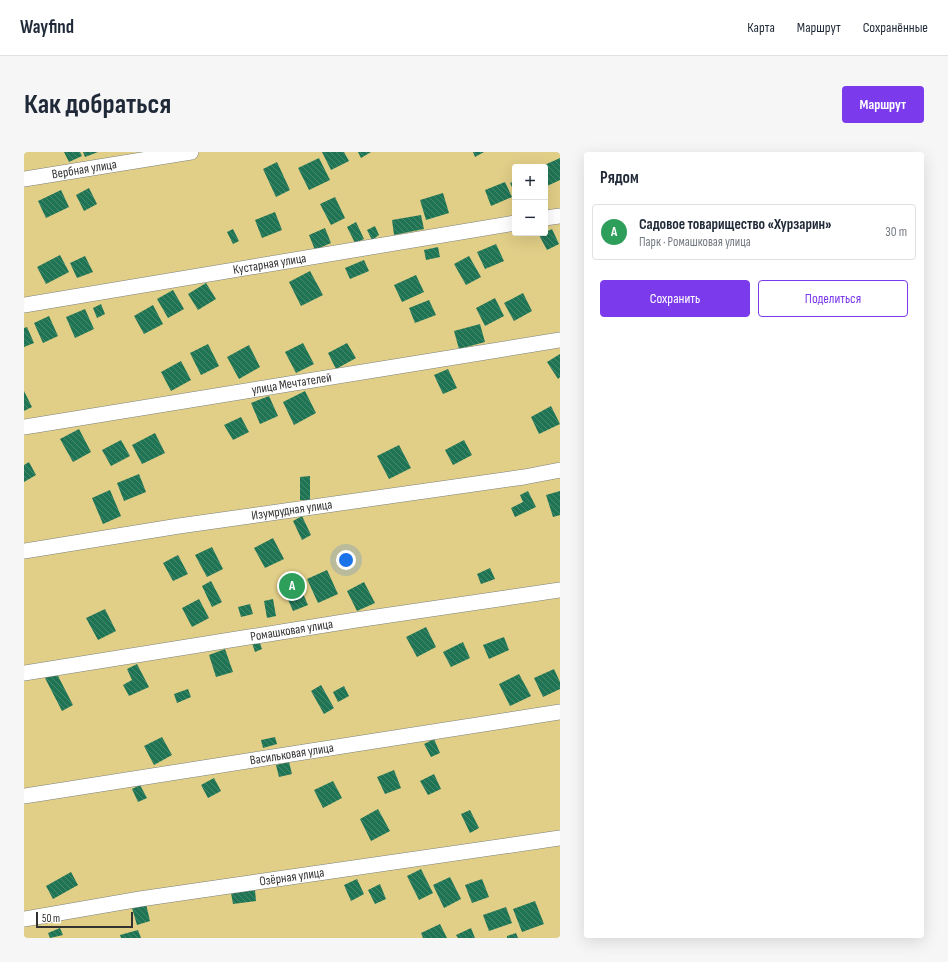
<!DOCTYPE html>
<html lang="ru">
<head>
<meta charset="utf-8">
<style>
  body { margin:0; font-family:"Sofia Sans Condensed",sans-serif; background:#f6f6f7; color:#1f2937 }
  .controls { position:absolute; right:12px; top:12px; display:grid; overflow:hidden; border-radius:4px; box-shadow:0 4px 16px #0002 }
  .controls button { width:36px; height:36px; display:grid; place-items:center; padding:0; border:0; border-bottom:1px solid #e0e1e3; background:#fff; color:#1f2937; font:20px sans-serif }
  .scale { position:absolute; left:12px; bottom:10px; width:97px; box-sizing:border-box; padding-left:4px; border:2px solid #323331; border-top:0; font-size:11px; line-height:14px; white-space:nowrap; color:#323331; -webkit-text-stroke:3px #fff; paint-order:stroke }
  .you { position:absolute; left:322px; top:408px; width:14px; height:14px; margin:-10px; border:3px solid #fff; border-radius:50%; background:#1a73e8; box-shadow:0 0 0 6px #1a73e833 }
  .badge { display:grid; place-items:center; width:26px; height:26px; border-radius:50%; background:#7c3aed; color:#fff; font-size:13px; font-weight:700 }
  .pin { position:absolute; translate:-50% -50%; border:2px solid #fff; box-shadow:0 1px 4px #0006 }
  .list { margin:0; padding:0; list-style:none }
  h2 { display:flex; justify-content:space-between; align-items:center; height:52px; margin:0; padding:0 16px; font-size:17px }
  h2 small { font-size:13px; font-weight:400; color:#747a83 }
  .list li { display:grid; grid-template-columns:26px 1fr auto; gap:12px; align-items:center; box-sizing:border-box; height:56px; margin:0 8px 8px; padding:0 8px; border:1px solid #e0e1e3; border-radius:4px }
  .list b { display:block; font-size:15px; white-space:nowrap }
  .list p { margin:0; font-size:13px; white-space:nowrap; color:#747a83 }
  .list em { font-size:13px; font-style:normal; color:#747a83 }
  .actions { display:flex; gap:8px; padding:12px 16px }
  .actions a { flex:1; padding:9px 0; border:1px solid #7c3aed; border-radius:4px; text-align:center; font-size:14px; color:#7c3aed }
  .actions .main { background:#7c3aed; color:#fff }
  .map { position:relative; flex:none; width:536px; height:786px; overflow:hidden; border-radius:4px }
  header { display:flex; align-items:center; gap:24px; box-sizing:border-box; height:56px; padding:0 20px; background:#fff; border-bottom:1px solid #e0e1e3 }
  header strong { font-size:19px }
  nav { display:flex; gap:22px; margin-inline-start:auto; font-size:14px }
  .intro { display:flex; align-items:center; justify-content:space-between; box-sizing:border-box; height:96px; padding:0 24px }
  h1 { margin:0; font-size:28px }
  .button { padding:10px 18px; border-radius:4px; background:#7c3aed; color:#fff; font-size:14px; font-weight:700 }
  main { display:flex; gap:24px; padding:0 24px }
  aside { flex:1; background:#fff; border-radius:4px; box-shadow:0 4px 16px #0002 }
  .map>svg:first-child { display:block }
  .garden { fill:#e1ce87; fill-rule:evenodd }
  .building { fill:url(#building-back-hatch) }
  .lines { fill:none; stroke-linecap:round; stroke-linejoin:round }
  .minor-casing { stroke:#7c817b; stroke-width:16 }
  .minor { stroke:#fff; stroke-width:15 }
  .labels { text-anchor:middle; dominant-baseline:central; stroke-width:4; stroke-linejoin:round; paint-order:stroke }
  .street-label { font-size:13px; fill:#323331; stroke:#fff }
</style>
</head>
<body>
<header>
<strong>Wayfind</strong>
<nav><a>Карта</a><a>Маршрут</a><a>Сохранённые</a></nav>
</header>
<div class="intro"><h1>Как добраться</h1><a class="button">Маршрут</a></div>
<main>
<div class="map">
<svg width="536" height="786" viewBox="0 0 536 786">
  <defs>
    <pattern id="building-back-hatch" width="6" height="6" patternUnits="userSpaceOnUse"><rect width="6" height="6" fill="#1f7454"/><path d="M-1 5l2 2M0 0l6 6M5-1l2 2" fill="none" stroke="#48886f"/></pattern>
  </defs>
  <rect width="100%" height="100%" fill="#f0f5ef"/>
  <!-- garden -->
  <path class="garden" d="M0 0H536V786H0ZM491 15H521V81H491Z"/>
  <!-- building -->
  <path class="building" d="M40 0H56L58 4 45 10Z
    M59 0H74L61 5Z
    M298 0H320L325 9 307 18Z
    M334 0H347L337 6Z
    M449 0H460L451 5Z
    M295 6 306 28 285 38 274 16Z
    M536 6V28L521 35V15H516Z
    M253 10 266 38 252 45 239 17Z
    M491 29V41L486 31Z
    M481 30 488 45 467 54 461 38Z
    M65 36 73 52 60 59 52 43Z
    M37 38 45 55 22 66 14 49Z
    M419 41 425 61 402 68 396 48Z
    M311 45 321 66 307 73 296 52Z
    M251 60 258 78 238 86 231 68Z
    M397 63 400 77 370 83 368 68Z
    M332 70 340 87 331 91 323 75Z
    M351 74 355 83 348 88 343 78Z
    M301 76 307 91 291 98 285 83Z
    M209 77 215 89 209 92 203 80Z
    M528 77 535 92 523 98 515 83Z
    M472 92 480 109 461 117 453 100Z
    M414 95 416 105 402 108 400 98Z
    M36 103 45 120 22 132 13 115Z
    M61 104 69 120 53 126 46 111Z
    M445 104 457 125 442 133 430 112Z
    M340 108 345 119 326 127 321 116Z
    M286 119 299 143 277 154 265 130Z
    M392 123 400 140 378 150 370 133Z
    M182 131 192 147 174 158 164 142Z
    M149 138 160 157 144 166 133 147Z
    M499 141 508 159 490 169 480 151Z
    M471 146 480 164 461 174 452 156Z
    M405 148 412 163 391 171 385 156Z
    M77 152 81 162 73 166 69 156Z
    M129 153 139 172 120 182 110 164Z
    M61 157 70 177 51 186 42 165Z
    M25 164 34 184 19 191 10 171Z
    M456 172 461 190 435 197 430 179Z
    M3 175 10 191 0 195V176Z
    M279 191 290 212 272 221 261 200Z
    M323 191 332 206 312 217 304 201Z
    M184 192 195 214 177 223 166 201Z
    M225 193 236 215 215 227 203 205Z
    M536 202V225L534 227 523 210Z
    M157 209 167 228 147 239 137 220Z
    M424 217 433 236 419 242 410 223Z
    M0 239 8 255 0 259Z
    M281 239 292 261 270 273 259 250Z
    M245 244 254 264 236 272 227 251Z
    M527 254 536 272 515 282 507 265Z
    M217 265 225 280 209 288 200 273Z
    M55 277 67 300 49 310 36 287Z
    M131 281 141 301 118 312 108 293Z
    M97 288 106 304 87 314 78 298Z
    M440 288 448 303 429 313 421 298Z
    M375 293 387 316 365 327 353 304Z
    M5 310 12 323 0 330V313Z
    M115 322 122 340 100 349 93 331Z
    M286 324V348H276V325Z
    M86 338 97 364 79 372 68 346Z
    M504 339 512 355 491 365 487 356 499 350 496 343Z
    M536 339V363L529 365 522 343Z
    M278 364 287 383 278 388 269 369Z
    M249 386 260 407 241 416 230 396Z
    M188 395 199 417 183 425 171 403Z
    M154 403 164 422 149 429 139 411Z
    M466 416 471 427 457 432 453 422Z
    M303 418 314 442 294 451 283 427Z
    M187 429 198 450 188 455 178 434Z
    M340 430 351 451 333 459 323 439Z
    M277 437 284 453 269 459 262 443Z
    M175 447 185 466 168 475 158 456Z
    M249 447 252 464 243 466 240 449Z
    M226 452 229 462 217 465 214 455Z
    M81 457 92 479 74 488 62 466Z
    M402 475 412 495 393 505 382 485Z
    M480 485 485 498 465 507 459 493Z
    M235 488 238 497 231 500 228 491Z
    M439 490 446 506 427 515 419 500Z
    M201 497 209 520 192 525 185 503Z
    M113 512 125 535 105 544 99 533 108 528 103 517Z
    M530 517 536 530V537L519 545 510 526Z
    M32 520 49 553 38 559 21 526Z
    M495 522 507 544 486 554 475 532Z
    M297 533 310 556 300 562 287 539Z
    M320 534 325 544 314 550 309 540Z
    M164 537 167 545 153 551 150 542Z
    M138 585 148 603 130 613 120 594Z
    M251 585 253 592 239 596 237 588Z
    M410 587 416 601 407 605 400 592Z
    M265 610 268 622 255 625 252 613Z
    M370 618 377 636 361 642 353 625Z
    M410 622 417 637 404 643 396 629Z
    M190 626 197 639 184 646 177 633Z
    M309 629 318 646 299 656 290 638Z
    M116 633 123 646 114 650 108 637Z
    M354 657 366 679 347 689 336 667Z
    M446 658 455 676 446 681 437 662Z
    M397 717 409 741 395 748 383 724Z
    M47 720 54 733 29 747 22 734Z
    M426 725 437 747 420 756 409 733Z
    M333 727 340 742 327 749 320 733Z
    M458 727 465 745 448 751 441 733Z
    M356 732 362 747 351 752 344 738Z
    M231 738 232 749 209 752 207 741Z
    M511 749 520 772 498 780 489 757Z
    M122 752 126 769 113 773 108 756Z
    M482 755 488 771 465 779 459 763Z
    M416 772 423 786H399L397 781Z
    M36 776 39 783 26 786 24 781Z
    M447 776 451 786H434L432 783Z
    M114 778 117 786H97L96 783Z
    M492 781 494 786H483V784Z"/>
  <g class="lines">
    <!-- minor casing -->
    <g class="minor-casing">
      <g id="minor">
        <path id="s1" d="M0 27 167 0"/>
        <path d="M521 66 536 64"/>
        <path id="s2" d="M0 153 491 71"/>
        <path id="s3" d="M0 275 536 188"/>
        <path id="s4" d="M0 399 155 374 500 325 536 318"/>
        <path id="s5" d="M0 521 332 468 536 438"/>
        <path id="s6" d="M0 644 536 560"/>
        <path id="s7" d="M0 767 116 747 536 686"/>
      </g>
    </g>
    <!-- minor -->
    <use href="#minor" class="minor"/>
  </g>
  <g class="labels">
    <!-- street labels -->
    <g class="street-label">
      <text stroke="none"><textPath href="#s1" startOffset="61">Вербная улица</textPath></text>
      <text stroke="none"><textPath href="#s2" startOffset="249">Кустарная улица</textPath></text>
      <text stroke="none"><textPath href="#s3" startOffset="271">улица Мечтателей</textPath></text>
      <text stroke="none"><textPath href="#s4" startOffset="271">Изумрудная улица</textPath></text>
      <text stroke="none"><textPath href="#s5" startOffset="271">Ромашковая улица</textPath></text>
      <text stroke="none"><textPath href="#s6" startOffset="271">Васильковая улица</textPath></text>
      <text stroke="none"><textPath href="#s7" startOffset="271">Озёрная улица</textPath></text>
    </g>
  </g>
</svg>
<div class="controls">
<button>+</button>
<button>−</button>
</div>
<div class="scale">50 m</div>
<div class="you"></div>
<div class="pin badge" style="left:268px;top:434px;background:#2e9e5b">A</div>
</div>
<aside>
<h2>Рядом<small></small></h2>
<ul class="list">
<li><span class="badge" style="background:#2e9e5b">A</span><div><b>Садовое товарищество «Хурзарин»</b><p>Парк · Ромашковая улица</p></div><em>30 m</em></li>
</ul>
<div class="actions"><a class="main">Сохранить</a><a>Поделиться</a></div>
</aside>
</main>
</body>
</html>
